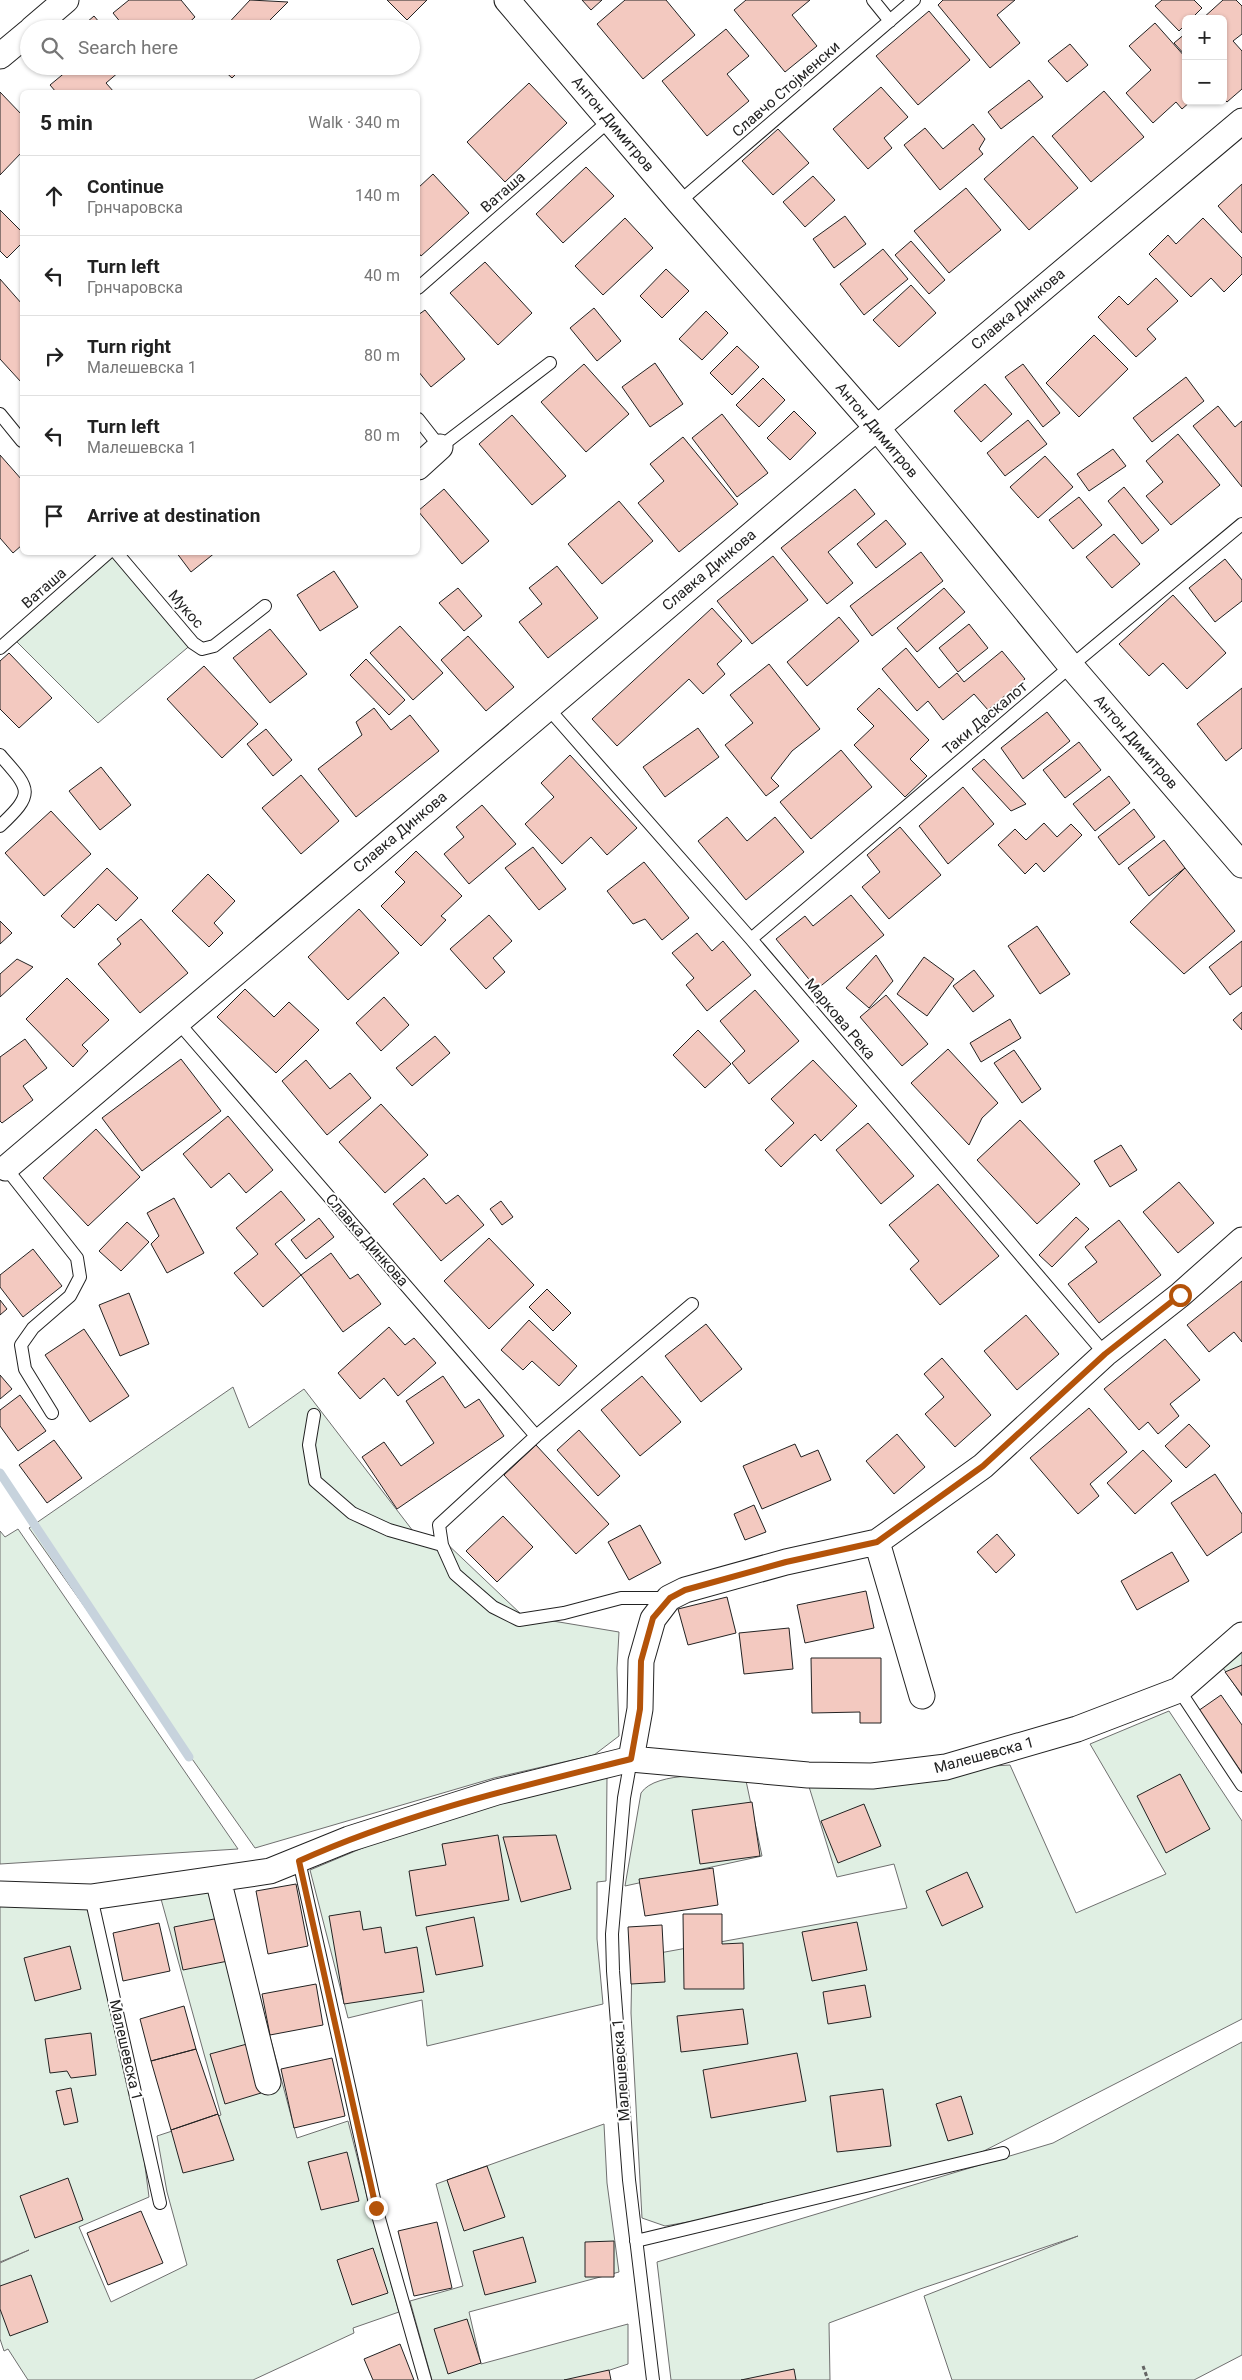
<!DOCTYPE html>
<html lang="en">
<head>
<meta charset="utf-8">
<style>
  body { margin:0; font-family:Roboto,sans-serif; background:#f2f2f2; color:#222 }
  .controls { position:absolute; right:15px; top:15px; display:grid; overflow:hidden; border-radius:8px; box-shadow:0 1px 4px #0004 }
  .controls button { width:45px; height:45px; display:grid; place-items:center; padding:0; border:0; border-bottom:1px solid #e0e0e0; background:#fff; color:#222; font:25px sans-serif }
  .stop { position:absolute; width:15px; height:15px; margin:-11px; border:4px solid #b45309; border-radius:50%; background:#fff }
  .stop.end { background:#b45309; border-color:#fff; box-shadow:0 1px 5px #0008 }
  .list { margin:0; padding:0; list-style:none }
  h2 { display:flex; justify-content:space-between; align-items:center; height:65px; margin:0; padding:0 20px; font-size:21px }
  h2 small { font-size:16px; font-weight:400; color:#767676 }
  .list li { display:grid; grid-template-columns:32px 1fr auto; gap:15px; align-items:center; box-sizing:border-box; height:80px; padding:0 20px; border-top:1px solid #e0e0e0 }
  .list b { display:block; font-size:19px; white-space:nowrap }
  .list p { margin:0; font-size:16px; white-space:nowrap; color:#767676 }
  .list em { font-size:16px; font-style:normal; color:#767676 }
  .icon { flex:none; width:28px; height:28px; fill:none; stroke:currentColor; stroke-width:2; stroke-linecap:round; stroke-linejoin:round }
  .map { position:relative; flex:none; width:1242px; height:2380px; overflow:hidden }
  .search { position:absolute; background:#fff; box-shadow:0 1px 4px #0004; left:20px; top:20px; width:400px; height:55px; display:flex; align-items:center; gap:12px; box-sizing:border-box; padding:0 18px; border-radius:28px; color:#767676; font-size:19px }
  .panel { position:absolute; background:#fff; box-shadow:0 1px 4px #0004; left:20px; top:90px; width:400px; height:465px; border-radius:8px }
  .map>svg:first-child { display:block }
  .green { fill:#e0efe3; stroke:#6f6f6f }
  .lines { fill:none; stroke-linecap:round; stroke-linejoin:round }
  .stream { stroke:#c7d3dd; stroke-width:9 }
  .building { fill:#f3c9c0; stroke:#222 }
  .lane-casing { stroke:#222; stroke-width:14 }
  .street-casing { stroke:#222; stroke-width:27 }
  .path { stroke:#646464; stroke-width:3; stroke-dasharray:4 2.5; stroke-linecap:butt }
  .lane { stroke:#fff; stroke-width:12 }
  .street { stroke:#fff; stroke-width:25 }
  .route { stroke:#b45309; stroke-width:6 }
  .labels { text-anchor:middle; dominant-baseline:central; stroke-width:4; stroke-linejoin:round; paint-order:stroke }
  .street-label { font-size:15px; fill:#222; stroke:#fff }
</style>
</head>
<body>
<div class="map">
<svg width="1242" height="2380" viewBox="0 0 1242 2380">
  <rect width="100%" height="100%" fill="#fff"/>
  <!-- green -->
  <path class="green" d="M109 553 193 643 98 723 12 637Z
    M233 1387 249 1428 304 1389 413 1531 444 1541 523 1616 619 1632 617 1668 619 1736 594 1755 494 1778 255 1848 29 1528Z
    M18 1529 238 1849 0 1864V1531L5 1537Z
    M1242 1646V1696L1219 1662Z
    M1169 1711 1242 1821V2019L976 2155 791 2204 665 2226 642 2218 631 2013 632 1958 907 1908 894 1864 837 1877 806 1777 1010 1765 1076 1913 1166 1874 1090 1744Z
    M745 1776 762 1856 625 1886 641 1793C656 1770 720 1776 745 1776Z
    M607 1777 606 1881 597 1882V1939L603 2004 427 2046 422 2000 348 2018 310 1870 396 1834 488 1807Z
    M218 1891 257 1988 297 2138 348 2121 371 2212 399 2312 353 2328 354 2333 253 2380H28L8 2349 4 2351 0 2339V2263L29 2250 0 2262V1902L88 1901 110 2009 142 2143 149 2197 79 2227 111 2302 187 2265 167 2192 157 2136 221 2115 161 1899Z
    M1242 2042V2355L1194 2380H952L924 2296 1078 2236 920 2289 829 2323 830 2380H671L657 2262 1053 2143Z
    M604 2124 607 2183 619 2272 469 2312 481 2364 628 2324V2364L580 2380H432L410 2301 463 2286 436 2184Z"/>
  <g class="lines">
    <!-- stream -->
    <path class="stream" d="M0 1473 189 1757"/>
  </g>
  <!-- building -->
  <path class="building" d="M129 0H181L195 17 182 29H126L113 13Z
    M250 0 288 2 263 27 265 29H223Z
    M387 0H427L407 20Z
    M582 0H602L591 10Z
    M625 0H666L695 35 643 79 597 24Z
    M746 0H810L792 15 817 46 785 72 734 10Z
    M943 0H1015L997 15 1020 43 990 68 938 5Z
    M1162 0H1194L1202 8 1191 19H1186V24L1179 31 1155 6Z
    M1223 0H1236L1242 6V34L1233 41 1242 51V89L1227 102 1223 98V19H1202Z
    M929 11 970 60 918 105 876 56Z
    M94 16 105 29H79Z
    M1155 23 1186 58V101H1191L1182 109 1176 102 1153 123 1126 93 1151 70 1129 46Z
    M726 29 749 56 727 74 749 101 707 136 662 81Z
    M1186 33V56L1174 43Z
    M1070 44 1088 65 1067 82 1048 61Z
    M73 66H126L106 83 114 92H56L50 85Z
    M219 66H244L232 78Z
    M1029 80 1043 97 1001 129 988 112Z
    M529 83 567 123 505 182 467 142Z
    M881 87 908 117 884 138 892 148 868 169 833 129Z
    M1104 91 1144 137 1091 182 1052 136Z
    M0 92 22 115V152L0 175Z
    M973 124 985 139 979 149 983 154 940 190 904 145 925 128 943 149Z
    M778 129 809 163 773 195 742 161Z
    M1033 136 1078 188 1029 230 984 179Z
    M586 167 614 196 563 243 536 214Z
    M433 174 469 213 421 256 418 252V188Z
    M813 176 835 200 805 227 783 202Z
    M1242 184V233L1218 206Z
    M966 188 1001 230 949 273 914 231Z
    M0 210 22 232V243L7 258 0 251Z
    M845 216 866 244 834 268 813 239Z
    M625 218 653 248 603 295 575 266Z
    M1203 218 1242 258V274L1224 292 1211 278 1191 297 1149 254 1168 235 1176 244Z
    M911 241 945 280 929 294 895 255Z
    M883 249 908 279 864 315 840 284Z
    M485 262 532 313 498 345 450 293Z
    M666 269 689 291 662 318 640 296Z
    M1156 278 1178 301 1147 329 1156 339 1136 357 1098 317 1119 296 1128 305Z
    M0 279 22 304V380L21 382 0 359Z
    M911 285 936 313 899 347 873 320Z
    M594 308 621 341 597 361 570 328Z
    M425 310 465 359 431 387 418 371V315Z
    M706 311 728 333 702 360 679 339Z
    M1094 335 1128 369 1079 417 1046 383Z
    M737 346 759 367 732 395 710 373Z
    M655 363 683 404 650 427 622 387Z
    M584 364 629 414 586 452 541 402Z
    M1023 364 1060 413 1043 427 1005 377Z
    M1186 377 1204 401 1152 442 1133 418Z
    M763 378 785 400 759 427 736 405Z
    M985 384 1012 414 981 442 954 411Z
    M1218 406 1235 427 1242 421V487L1193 426Z
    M794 411 816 433 790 460 767 438Z
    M722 414 768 473 737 497 692 438Z
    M512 415 566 476 532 505 479 444Z
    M1028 420 1047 444 1005 476 987 453Z
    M1178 434 1220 485 1171 525 1146 496 1163 482 1146 461Z
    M683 437 738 504 679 552 638 503 664 481 650 464Z
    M1113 449 1126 466 1089 491 1077 474Z
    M0 455 22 480V545L13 553 0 538Z
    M1045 456 1073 487 1038 518 1010 487Z
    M1124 487 1159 530 1142 544 1108 501Z
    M444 489 489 541 462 564 418 511Z
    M855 489 875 514 828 552 853 583 827 604 781 548Z
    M1079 497 1102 525 1073 549 1049 520Z
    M619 501 653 541 602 584 568 544Z
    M886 520 906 544 876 568 857 544Z
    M1114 534 1140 564 1112 588 1086 557Z
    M176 552H216L191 572Z
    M921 552 943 581 872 636 850 606Z
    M773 556 808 600 752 644 717 601Z
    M1225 559 1242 580V601L1215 622 1189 588Z
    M557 566 598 618 548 658 519 622 542 604 529 588Z
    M334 571 358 607 320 631 297 595Z
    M458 588 482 616 464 631 439 603Z
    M944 588 965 612 917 652 897 628Z
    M1173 595 1226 653 1187 689 1163 663 1149 676 1119 644Z
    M712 608 742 641 717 664 725 674 703 694 689 679 617 746 592 719Z
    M839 617 859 641 807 686 787 662Z
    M969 624 988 648 958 672 939 648Z
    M400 626 443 673 413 700 370 653Z
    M270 629 307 674 270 703 233 658Z
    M468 636 514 687 486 711 441 660Z
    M906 648 939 688 957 673 964 682 1002 651 1025 679 988 710 974 694 943 720 928 701 917 711 882 669Z
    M9 653 52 698 19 728 0 709V661Z
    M366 659 405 700 389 715 350 675Z
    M769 664 820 729 792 751 771 778 779 786 766 796 725 745 753 723 730 695Z
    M204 666 258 724 222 758 167 699Z
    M879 688 929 740 910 759 927 776 905 797 854 745 874 726 857 709Z
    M1242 688V748L1226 761 1197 724Z
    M374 708 391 730 410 715 439 751 356 817 318 769 362 735 356 722Z
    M1047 712 1070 741 1023 779 1001 748Z
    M698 728 719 757 665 797 643 767Z
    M266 729 292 760 273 776 247 744Z
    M1079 742 1101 770 1065 798 1043 770Z
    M841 750 872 787 811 839 780 802Z
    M570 755 637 828 607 855 591 837 562 864 525 824 554 797 541 783Z
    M984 759 1026 804 1011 811 972 769Z
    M101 767 131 805 100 830 69 791Z
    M301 775 339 821 301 854 262 808Z
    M1109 776 1130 803 1095 831 1073 804Z
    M963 787 994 824 948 864 919 826Z
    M482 805 516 844 469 884 444 854 464 837 456 827Z
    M1134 809 1155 837 1119 865 1098 837Z
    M51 811 91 854 44 896 5 853Z
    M727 817 747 841 775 817 804 852 746 900 698 841Z
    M1044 823 1057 837 1071 824 1082 835 1044 872 1036 863 1025 874 998 845 1015 829 1026 840Z
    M900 827 941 875 889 919 862 887 880 872 867 855Z
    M1164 840 1185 868 1149 896 1128 868Z
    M533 847 566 889 539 910 505 868Z
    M416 851 462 896 441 916 446 920 421 946 381 906 405 882 395 872Z
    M644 862 689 918 662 940 645 919 633 924 607 891Z
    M107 868 138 898 116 921 98 904 74 928 61 916Z
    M1185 868 1235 931 1184 974 1130 922Z
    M208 874 235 901 214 923 223 933 209 947 172 911Z
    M851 895 884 935 817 989 776 939 805 916 813 926Z
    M359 909 399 953 348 1000 308 957Z
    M489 915 512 941 493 958 505 972 486 989 450 949Z
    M141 919 188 973 140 1013 98 964 121 944 117 939Z
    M0 921 12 933 0 944Z
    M1037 926 1070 974 1040 994 1008 946Z
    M697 933 712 951 723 941 751 975 707 1011 686 985 694 978 672 953Z
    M1242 941V986L1230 995 1209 967Z
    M876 955 893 981 869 1008 846 988Z
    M924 957 954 979 927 1016 897 994Z
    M17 959 33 967 0 997V974Z
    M974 970 994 996 973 1012 953 986Z
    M67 978 109 1020 82 1045 88 1051 73 1067 26 1019Z
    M245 989 274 1017 289 1002 319 1030 276 1073 217 1017Z
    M755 990 799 1041 749 1084 732 1063 745 1051 720 1021Z
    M886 995 928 1044 902 1066 860 1017Z
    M384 997 409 1025 381 1051 356 1023Z
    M1242 1012V1030L1233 1020Z
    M1010 1019 1021 1038 981 1062 970 1043Z
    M698 1030 731 1064 705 1088 673 1055Z
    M435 1036 450 1053 412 1086 396 1068Z
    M25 1039 47 1068 23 1086 33 1100 2 1123 0 1121V1057Z
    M948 1049 998 1103 982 1118 969 1145 911 1083Z
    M1014 1050 1041 1089 1022 1103 994 1063Z
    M181 1059 221 1111 142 1171 102 1118Z
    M306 1060 330 1089 350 1073 371 1098 327 1135 282 1081Z
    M813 1060 857 1106 821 1141 815 1134 781 1167 765 1150 794 1123 771 1099Z
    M381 1104 428 1155 385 1193 339 1142Z
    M228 1116 273 1170 246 1193 229 1173 211 1188 183 1154Z
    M1020 1120 1080 1184 1037 1224 977 1160Z
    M868 1123 914 1176 881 1204 836 1150Z
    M96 1129 140 1177 88 1226 43 1178Z
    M1121 1145 1137 1170 1110 1187 1094 1161Z
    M424 1178 446 1204 458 1195 484 1225 441 1261 393 1204Z
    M1179 1182 1214 1223 1178 1253 1143 1212Z
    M938 1184 999 1256 940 1305 910 1269 919 1261 889 1225Z
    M281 1191 305 1220 275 1244 301 1275 263 1307 234 1273 258 1254 236 1228Z
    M174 1198 204 1253 167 1273 151 1244 159 1236 147 1213Z
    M501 1201 513 1217 502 1225 490 1209Z
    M1076 1217 1089 1229 1052 1267 1039 1255Z
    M319 1218 334 1237 306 1259 291 1240Z
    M1119 1220 1161 1275 1099 1323 1068 1284 1097 1262 1085 1247Z
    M127 1222 149 1242 121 1271 99 1251Z
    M489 1238 534 1285 489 1329 444 1281Z
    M33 1249 62 1286 23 1317 0 1287V1275Z
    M331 1253 350 1279 358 1274 381 1304 343 1332 301 1275Z
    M1242 1281V1342L1234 1332 1209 1352 1187 1325Z
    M547 1289 571 1313 553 1331 529 1307Z
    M129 1293 149 1344 120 1356 99 1305Z
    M0 1300 7 1309 0 1315Z
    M1026 1315 1059 1354 1017 1390 984 1351Z
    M529 1320 577 1366 559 1386 532 1361 523 1370 501 1350Z
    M706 1324 742 1369 701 1402 665 1356Z
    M389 1327 405 1345 414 1338 436 1363 398 1396 384 1378 360 1399 338 1373Z
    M84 1329 129 1396 90 1422 45 1355Z
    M1165 1339 1200 1380 1170 1404 1179 1416 1158 1434 1148 1422 1139 1430 1104 1389Z
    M942 1358 991 1415 955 1447 925 1414 944 1397 924 1374Z
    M0 1375 12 1389 0 1399Z
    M443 1376 465 1408 479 1399 504 1436 397 1509 362 1457 384 1442 401 1466 434 1443 406 1401Z
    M642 1376 681 1422 640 1456 601 1410Z
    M20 1395 46 1431 18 1451 0 1426V1410Z
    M1089 1408 1127 1452 1090 1484 1099 1496 1078 1514 1030 1458Z
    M1189 1424 1210 1446 1186 1468 1165 1446Z
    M579 1430 620 1476 598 1496 557 1450Z
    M897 1434 925 1467 894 1494 866 1461Z
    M54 1440 82 1478 47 1503 19 1465Z
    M795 1444 801 1457 818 1450 831 1480 762 1509 743 1466Z
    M536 1445 609 1524 576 1554 504 1475Z
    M1143 1450 1172 1481 1135 1514 1107 1483Z
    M1215 1474 1242 1514V1532L1207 1556 1171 1503Z
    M754 1505 766 1532 745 1540 734 1514Z
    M503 1516 533 1547 497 1582 466 1551Z
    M640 1525 661 1563 629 1580 608 1542Z
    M997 1534 1015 1555 996 1573 977 1552Z
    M1172 1552 1189 1581 1137 1610 1121 1581Z
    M866 1591 874 1628 805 1643 797 1605Z
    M727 1597 736 1633 688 1645 678 1609Z
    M789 1628 793 1669 744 1674 739 1633Z
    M811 1658H881V1723H860V1712L812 1713Z
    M1242 1665V1695L1225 1672Z
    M1221 1695 1242 1725V1773L1198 1711Z
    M1180 1774 1210 1829 1166 1853 1137 1796Z
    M752 1802 760 1856 700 1864 692 1810Z
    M864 1804 881 1846 838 1863 821 1821Z
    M498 1835 509 1900 416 1916 409 1871 446 1865 442 1844Z
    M556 1835 571 1889 521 1902 503 1837Z
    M713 1868 718 1905 645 1916 639 1879Z
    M967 1872 983 1907 942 1926 926 1891Z
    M296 1884 308 1946 268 1954 256 1891Z
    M360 1911 363 1930 381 1927 385 1953 417 1947 424 1992 344 2004 329 1916Z
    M683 1914H722V1944L743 1943 744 1989H684Z
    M474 1917 483 1966 436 1975 426 1927Z
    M219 1918 228 1961 183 1970 174 1927Z
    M857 1922 867 1970 812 1981 802 1932Z
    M159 1923 170 1971 123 1981 113 1933Z
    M662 1925 665 1982 631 1984 628 1927Z
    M70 1946 81 1989 35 2001 24 1958Z
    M316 1984 323 2025 270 2035 262 1994Z
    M865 1985 871 2017 828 2024 823 1992Z
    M184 2006 196 2049 151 2061 140 2019Z
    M743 2009 748 2044 681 2052 677 2016Z
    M91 2033 96 2075 71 2078 67 2071 50 2073 45 2039Z
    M247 2044 261 2093 225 2104 210 2054Z
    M196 2049 218 2114 171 2130 151 2061Z
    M797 2053 806 2101 711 2118 703 2070Z
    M332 2058 345 2116 294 2128 281 2069Z
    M71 2088 78 2122 64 2125 56 2091Z
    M883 2089 891 2146 837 2152 830 2096Z
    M961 2096 973 2134 948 2141 936 2104Z
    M218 2114 234 2160 183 2173 171 2130Z
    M347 2152 359 2201 321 2210 308 2162Z
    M487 2166 505 2217 464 2231 447 2180Z
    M68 2178 83 2220 35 2238 20 2196Z
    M141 2211 163 2263 108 2285 87 2233Z
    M437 2222 452 2288 414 2296 398 2231Z
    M523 2237 536 2282 485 2295 473 2251Z
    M614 2241V2277H585V2242Z
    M373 2248 388 2293 352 2305 337 2260Z
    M31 2275 48 2322 10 2336 0 2309V2286Z
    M467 2319 481 2363 448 2374 434 2329Z
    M400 2344 414 2380H373L364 2359Z
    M794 2369 796 2380H741Z
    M609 2370 611 2380H564Z"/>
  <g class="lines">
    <!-- lane casing -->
    <g class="lane-casing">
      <path id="lane" d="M873 0 890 21
        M679 202 914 0
        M418 288 610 120
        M0 414 22 441
        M418 419 440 447 550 363
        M116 552 193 643 202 649 214 646 265 606
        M0 648 109 552
        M547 707 751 939 1105 1354
        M0 755C31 790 35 793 0 826
        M751 939 1071 666 1242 524
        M177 1021 536 1436
        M6 1168 77 1258 80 1277 70 1296 33 1328 21 1345 25 1369 52 1413
        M314 1415 309 1445 315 1481 352 1513 389 1530 442 1545
        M669 1598H621L564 1613 519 1620 493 1607 455 1574 442 1545 439 1525 536 1436 692 1304
        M1179 1690 1242 1785
        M631 1759 624 1798 612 1934 613 1971 629 2180 653 2380
        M299 1861 376 2208 425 2380
        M91 1897 160 2203
        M636 2241 1003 2153"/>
    </g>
    <!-- street casing -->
    <g class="street-casing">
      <path id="street" d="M507 0 679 202 877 428 1071 666 1242 865
        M32 29 66 0
        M0 56 29 32
        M418 467 440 447
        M6 1168 877 428 1242 121
        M877 1542 922 1696
        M631 1759 640 1709 641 1661 653 1619 669 1598 685 1590 786 1562 877 1542 983 1466 1105 1354 1180 1295 1242 1240
        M218 1879 268 2082
        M0 1894 91 1897 270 1871 349 1839 497 1792 631 1759 808 1775 872 1776 946 1767 1077 1729 1179 1690 1242 1635"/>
    </g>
    <!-- path -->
    <path class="path" d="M1143 2366 1148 2380"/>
    <!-- lane -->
    <use href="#lane" class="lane"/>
    <!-- street -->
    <use href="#street" class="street"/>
  </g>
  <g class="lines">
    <!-- route -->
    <path class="route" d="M376 2208 299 1861C405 1813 519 1787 631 1759L640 1709 641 1661 653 1618 670 1598 685 1590 786 1562 877 1542 983 1466 1105 1354 1180 1295"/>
  </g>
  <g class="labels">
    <!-- street labels -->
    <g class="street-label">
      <text transform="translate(786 89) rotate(-41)">Славчо Стојменски</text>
      <text transform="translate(613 124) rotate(50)">Антон Димитров</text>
      <text transform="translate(503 192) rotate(-41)">Ваташа</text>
      <text transform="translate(1018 309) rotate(-40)">Славка Динкова</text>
      <text transform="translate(877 430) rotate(50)">Антон Димитров</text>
      <text transform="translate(709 570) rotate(-40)">Славка Динкова</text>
      <text transform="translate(44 588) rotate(-41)">Ваташа</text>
      <text transform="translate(186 609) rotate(49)">Мукос</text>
      <text transform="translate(985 718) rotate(-40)">Таки Даскалот</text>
      <text transform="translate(1136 742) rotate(49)">Антон Димитров</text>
      <text transform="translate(400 832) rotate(-40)">Славка Динкова</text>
      <text transform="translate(840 1019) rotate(50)">Маркова Река</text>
      <text transform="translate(367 1240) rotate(49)">Славка Динкова</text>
      <text transform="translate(984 1755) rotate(-15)">Малешевска 1</text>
      <text transform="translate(126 2050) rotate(77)">Малешевска 1</text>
      <text transform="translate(621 2070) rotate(-94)">Малешевска 1</text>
    </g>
  </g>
</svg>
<div class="controls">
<button>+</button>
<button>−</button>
</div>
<div class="stop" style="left:1180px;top:1295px"></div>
<div class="stop end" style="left:376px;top:2208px"></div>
<div class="search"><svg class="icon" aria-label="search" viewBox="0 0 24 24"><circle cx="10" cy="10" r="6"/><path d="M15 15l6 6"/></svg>Search here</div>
<section class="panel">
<h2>5 min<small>Walk · 340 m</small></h2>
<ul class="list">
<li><svg class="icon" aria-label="ahead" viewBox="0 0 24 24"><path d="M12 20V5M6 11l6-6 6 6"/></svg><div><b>Continue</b><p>Грнчаровска</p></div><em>140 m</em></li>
<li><svg class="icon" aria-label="left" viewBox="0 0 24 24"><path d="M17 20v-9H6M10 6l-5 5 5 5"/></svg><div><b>Turn left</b><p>Грнчаровска</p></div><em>40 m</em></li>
<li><svg class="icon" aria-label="right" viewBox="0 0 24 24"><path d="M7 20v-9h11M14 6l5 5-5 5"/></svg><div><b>Turn right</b><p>Малешевска 1</p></div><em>80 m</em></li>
<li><svg class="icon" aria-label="left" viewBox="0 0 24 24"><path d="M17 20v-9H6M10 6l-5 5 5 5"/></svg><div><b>Turn left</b><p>Малешевска 1</p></div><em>80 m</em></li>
<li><svg class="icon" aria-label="arrive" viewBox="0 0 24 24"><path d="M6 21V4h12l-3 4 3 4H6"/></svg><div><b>Arrive at destination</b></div></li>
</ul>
</section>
</div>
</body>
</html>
